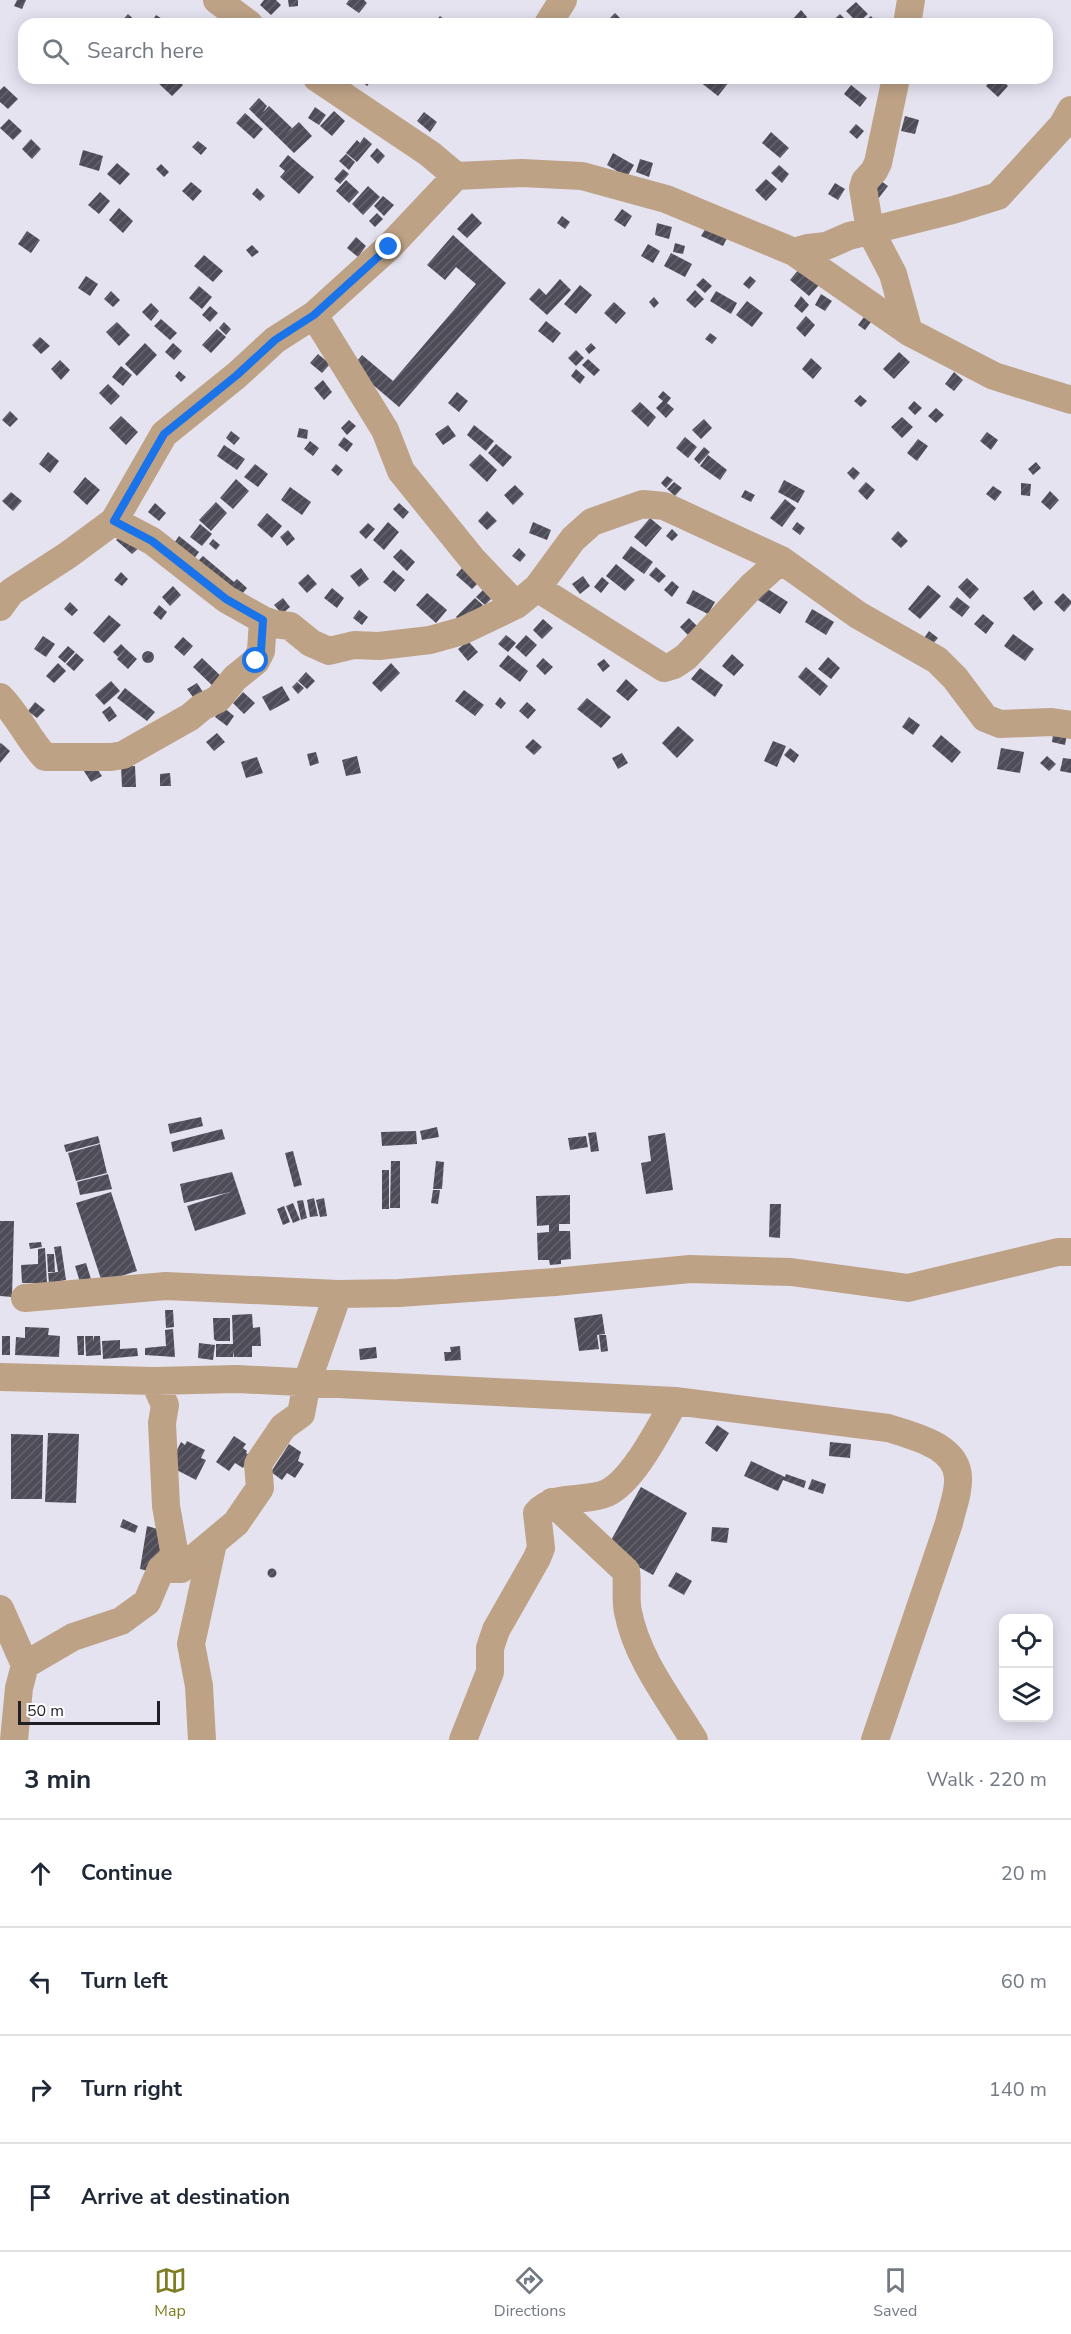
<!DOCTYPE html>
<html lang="en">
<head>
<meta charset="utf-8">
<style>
  body { margin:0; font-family:"Nunito Sans",sans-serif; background:#f6f6f7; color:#1f2937 }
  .controls { position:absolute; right:18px; bottom:18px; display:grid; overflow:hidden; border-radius:12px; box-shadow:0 3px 15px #0003 }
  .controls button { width:54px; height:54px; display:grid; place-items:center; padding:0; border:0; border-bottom:2px solid #e0e1e3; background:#fff; color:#1f2937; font:30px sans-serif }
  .scale { position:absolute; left:18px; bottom:15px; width:142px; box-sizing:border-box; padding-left:6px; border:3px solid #201f25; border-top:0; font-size:16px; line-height:21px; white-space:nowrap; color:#201f25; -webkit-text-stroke:4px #fff; paint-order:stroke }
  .stop { position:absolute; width:18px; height:18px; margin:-14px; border:4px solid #1a73e8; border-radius:50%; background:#fff }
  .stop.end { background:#1a73e8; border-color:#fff; box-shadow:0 2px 6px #0008 }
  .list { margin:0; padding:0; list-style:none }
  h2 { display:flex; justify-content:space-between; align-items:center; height:78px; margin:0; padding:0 24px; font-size:26px }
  h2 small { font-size:20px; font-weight:400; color:#747a83 }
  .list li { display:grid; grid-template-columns:39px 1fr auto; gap:18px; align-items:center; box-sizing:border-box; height:108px; padding:0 24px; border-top:2px solid #e0e1e3 }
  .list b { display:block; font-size:22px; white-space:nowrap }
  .list em { font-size:20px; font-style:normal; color:#747a83 }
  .icon { flex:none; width:33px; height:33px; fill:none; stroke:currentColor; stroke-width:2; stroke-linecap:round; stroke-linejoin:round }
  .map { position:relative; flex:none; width:1071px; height:1740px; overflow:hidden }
  .search { position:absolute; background:#fff; box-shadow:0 3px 15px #0003; left:18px; right:18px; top:18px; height:66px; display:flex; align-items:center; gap:15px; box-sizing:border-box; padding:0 21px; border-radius:18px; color:#747a83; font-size:22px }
  .sheet { height:510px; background:#fff }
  nav { display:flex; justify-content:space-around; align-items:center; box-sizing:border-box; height:84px; border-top:2px solid #e0e1e3; background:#fff; font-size:16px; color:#747a83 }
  nav a { display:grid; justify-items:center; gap:3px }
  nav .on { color:#7f7c24 }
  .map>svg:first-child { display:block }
  .building { fill:url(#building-hatch) }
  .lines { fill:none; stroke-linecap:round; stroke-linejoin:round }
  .minor { stroke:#bda286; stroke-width:28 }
  .route { stroke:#1a73e8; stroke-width:8 }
</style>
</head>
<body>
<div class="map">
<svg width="1071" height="1740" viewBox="0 0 1071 1740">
  <defs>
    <pattern id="building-hatch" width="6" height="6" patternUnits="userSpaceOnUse" patternTransform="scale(1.5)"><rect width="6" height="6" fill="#4e4c57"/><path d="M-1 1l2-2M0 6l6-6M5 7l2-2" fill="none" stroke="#64626c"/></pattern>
  </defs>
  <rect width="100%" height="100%" fill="#e6e3f1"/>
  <!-- building -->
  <path class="building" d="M17 0H26L22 9 14 6Z
    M264 0H276L281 5 271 15 260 5Z
    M288 0H298V6L289 7Z
    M349 0H364L367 3 359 13 346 4Z
    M856 2 868 14 858 23 846 11Z
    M801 10 807 17 801 24H796L792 20Z
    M615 13 624 22 622 24H612L608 20Z
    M128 14 139 24H119Z
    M840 14 850 24H829Z
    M156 15 170 24H150Z
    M440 16 450 24H433Z
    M871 16 878 24H861Z
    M157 78H175L183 85 172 96 155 80Z
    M358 78H374L367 86Z
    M695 78H724L729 82 718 96Z
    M993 78H1000L1008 86 998 97 986 86Z
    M851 85 867 98 860 107 844 94Z
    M4 86 18 99 8 109 0 102V90Z
    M259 98 267 106 263 112 269 106 292 128 285 135 299 122 312 136 294 153 249 109Z
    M315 107 326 115 319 125 308 118Z
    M334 111 345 121 332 136 320 126Z
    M424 112 437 122 430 132 417 121Z
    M245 113 263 129 254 139 236 123Z
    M905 116 919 120 915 134 901 131Z
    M9 119 22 131 13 140 0 128Z
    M856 124 864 131 857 139 849 132Z
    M771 132 789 148 780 158 762 143Z
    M364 137 372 144 357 162 346 153 357 140 360 143Z
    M31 139 41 149 32 159 22 149Z
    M198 141 207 148 201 155 192 147Z
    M377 148 385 156 378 164 370 156Z
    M83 150 103 156 99 171 79 165Z
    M613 153 634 165 627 177 607 165Z
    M346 154 355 162 349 170 339 161Z
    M288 155 314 177 299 194 280 177 285 171 279 166Z
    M640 159 653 163 649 177 636 172Z
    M117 163 130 174 120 185 107 174Z
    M161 164 169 172 164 177 156 169Z
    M779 165 789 174 782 183 771 173Z
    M343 169 349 174 340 184 334 179Z
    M874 176 888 186 878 199Z
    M766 179 777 189 766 201 755 190Z
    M346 180 359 192 349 203 336 191Z
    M191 182 202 191 193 201 182 191Z
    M835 183 845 189 838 200 828 194Z
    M368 186 380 197 363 215 352 204Z
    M257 188 265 196 260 201 252 194Z
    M100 192 110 201 99 214 88 205Z
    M383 196 394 205 384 216 374 206Z
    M119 208 133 221 123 233 109 220Z
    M622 209 632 216 625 227 614 220Z
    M377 213 383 219 375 227 369 221Z
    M472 213 482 223 467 238 457 229Z
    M562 216 570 222 565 229 557 223Z
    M657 223 672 227 669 239 655 235Z
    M707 226 728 236 723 246 701 236Z
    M27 231 40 240 31 253 18 244Z
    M453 235 506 283 399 407 352 367 362 355 393 381 476 284 456 267 445 280 427 265Z
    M356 237 366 246 358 257 347 248Z
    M675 243 685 246 683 254 673 252Z
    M648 244 660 251 653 263 641 256Z
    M252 245 259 252 252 257 246 250Z
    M671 253 692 264 685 277 664 266Z
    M204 255 223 271 213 282 194 266Z
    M799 269 819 285 809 296 790 280Z
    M86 276 98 284 90 296 78 288Z
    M750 276 756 281 749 289 743 284Z
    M703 278 712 286 705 293 696 285Z
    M560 279 571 290 547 315 529 299 539 288 546 295Z
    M580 285 592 295 576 314 564 304Z
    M199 286 212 297 202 309 189 298Z
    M695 290 704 299 695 308 686 300Z
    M111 291 120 300 113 307 104 299Z
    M716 291 737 303 731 314 710 301Z
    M821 294 832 301 825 311 815 305Z
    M801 296 809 305 802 313 794 306Z
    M654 297 659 303 654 308 649 302Z
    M747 301 763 313 752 327 736 315Z
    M614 302 626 313 616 324 604 313Z
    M151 303 159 311 151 321 142 312Z
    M210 306 218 313 210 322 202 315Z
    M806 316 815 325 805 337 796 328Z
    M864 317 871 322 865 330 858 325Z
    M161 319 177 333 170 340 154 326Z
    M546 321 561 333 553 343 538 331Z
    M117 322 130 335 119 346 106 332Z
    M224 322 231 329 226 335 219 328Z
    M217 329 226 337 211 353 202 345Z
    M710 333 717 338 712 344 705 339Z
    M40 337 50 346 41 354 32 345Z
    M145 343 157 355 137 376 125 364Z
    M173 343 182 351 174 360 165 352Z
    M591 343 596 348 589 354 585 349Z
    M576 350 584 358 576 366 568 358Z
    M899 352 910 362 894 379 883 369Z
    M318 354 330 364 322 373 310 363Z
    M811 358 822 368 813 379 802 369Z
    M588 359 600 370 594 376 582 365Z
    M60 360 70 370 61 380 51 369Z
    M121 366 132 375 123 386 112 377Z
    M576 369 585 377 580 384 571 376Z
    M179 371 186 377 181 382 175 376Z
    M954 372 963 380 954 391 945 384Z
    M323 380 332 392 324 400 314 388Z
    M108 384 120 396 111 405 99 393Z
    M663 391 671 398 667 403 674 409 666 418 656 408 663 401 658 397Z
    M457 392 468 401 459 412 448 403Z
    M860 395 867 401 861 407 854 401Z
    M914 401 922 408 915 415 908 408Z
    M640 402 656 417 648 427 631 411Z
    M936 408 944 415 936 423 928 416Z
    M10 411 18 419 10 427 2 420Z
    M121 416 138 432 126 445 109 428Z
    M902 417 913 427 902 438 891 427Z
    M704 419 712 428 701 439 692 430Z
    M349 420 356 426 347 435 341 428Z
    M448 425 456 436 443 445 435 434Z
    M474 425 494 441 486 451 467 435Z
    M299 428 308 430 307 439 297 437Z
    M231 431 240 438 234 445 226 438Z
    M987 432 998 440 991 450 980 441Z
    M344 437 353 444 347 452 338 445Z
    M685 437 697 447 688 458 676 448Z
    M918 439 928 446 917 461 907 453Z
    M310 441 319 448 313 456 304 449Z
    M496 444 512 457 503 467 488 453Z
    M224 445 245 459 237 470 217 456Z
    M704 447 710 452 699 464 694 459Z
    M48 452 59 461 50 473 39 464Z
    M480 454 497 470 487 482 469 465Z
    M708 455 727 470 720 480 700 466Z
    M1036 462 1041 468 1033 475 1028 469Z
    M255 464 268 474 258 487 244 477Z
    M336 464 343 470 338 476 331 470Z
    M853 467 860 473 854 480 847 473Z
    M667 476 673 480 666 488 661 483Z
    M85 477 100 490 87 505 73 492Z
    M236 479 249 491 233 509 220 498Z
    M784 480 805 491 798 503 778 492Z
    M674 482 682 488 675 496 667 489Z
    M866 482 875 490 867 500 858 491Z
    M1021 483 1031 484 1030 496 1021 495Z
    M515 485 524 494 513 505 504 495Z
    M993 486 1002 492 995 501 986 494Z
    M290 487 311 502 302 515 281 500Z
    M745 490 755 495 751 502 741 497Z
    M1050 491 1059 500 1050 510 1041 502Z
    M11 492 22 501 13 511 2 501Z
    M785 499 796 508 782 527 770 518Z
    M216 502 227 513 211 531 199 520Z
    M155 503 166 513 159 521 148 512Z
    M399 503 409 512 403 519 393 509Z
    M487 511 497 521 487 530 478 521Z
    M267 513 282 526 272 538 257 525Z
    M650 518 662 528 646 547 634 537Z
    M388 522 399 532 384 550 373 540Z
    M533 522 551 530 547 540 529 533Z
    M797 522 805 528 800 535 792 529Z
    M368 523 375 529 366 539 359 532Z
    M200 524 212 534 202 546 190 537Z
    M672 529 678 535 672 541 666 536Z
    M288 530 295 539 287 546 280 537Z
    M124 531 141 546 132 554 116 540Z
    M898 531 908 541 901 548 891 539Z
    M179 536 199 552 190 564 170 549Z
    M213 539 220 545 216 550 209 544Z
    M631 546 653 562 644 574 622 558Z
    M519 548 526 555 520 562 512 556Z
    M401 549 415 562 407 571 393 557Z
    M203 556 234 582 237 579 247 588 238 599 196 563Z
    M616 564 635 580 625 591 606 576Z
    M463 567 479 582 472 589 456 575Z
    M656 567 666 576 659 583 649 575Z
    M361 568 369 579 359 587 350 576Z
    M393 570 405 580 395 592 383 582Z
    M121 572 128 579 122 586 114 580Z
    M308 574 317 584 307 593 298 583Z
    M583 576 590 586 580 594 572 584Z
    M602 577 609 583 601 593 594 587Z
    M967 578 979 589 970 599 958 587Z
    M672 581 679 587 672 597 664 590Z
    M928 585 941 596 920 619 908 609Z
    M173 586 181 595 170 606 162 597Z
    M332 588 344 598 337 608 324 598Z
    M485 588 494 596 485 605 476 597Z
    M766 588 788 602 780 614 758 600Z
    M693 590 715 602 708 614 686 603Z
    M1033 590 1043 603 1034 611 1023 598Z
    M427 593 447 610 436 623 416 605Z
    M1063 593 1071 601V604L1064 612 1054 602Z
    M957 597 970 607 962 617 949 607Z
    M283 598 290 607 282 614 274 605Z
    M475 598 483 605 463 624 456 617Z
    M70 602 78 610 72 616 64 609Z
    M159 605 167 612 161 620 153 613Z
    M812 609 834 622 826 635 805 622Z
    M359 610 368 617 362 625 353 618Z
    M983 614 994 623 986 634 974 624Z
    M109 615 121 625 104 643 93 633Z
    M689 618 701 630 692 639 680 627Z
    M543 619 553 628 542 639 533 630Z
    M929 631 938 638 930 647 922 641Z
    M1013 634 1034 649 1025 661 1004 646Z
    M506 635 516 643 508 652 498 644Z
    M526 635 537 645 526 657 515 647Z
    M43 636 55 644 46 657 34 649Z
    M183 637 193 646 184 656 174 647Z
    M468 641 478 652 468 661 458 649Z
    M121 644 126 649 118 657 113 652Z
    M68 646 75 652 65 663 58 657Z
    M126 649 137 659 128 669 117 659Z
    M142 657a6 6 0 1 1 12 0a6 6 0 1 1-12 0Z
    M76 653 84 660 74 671 66 664Z
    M732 654 744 665 734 676 722 666Z
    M508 655 528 671 520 682 499 666Z
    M828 657 840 668 831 679 818 669Z
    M202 658 225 680 216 689 193 667Z
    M543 658 553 667 545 675 536 666Z
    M604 659 610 666 603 672 597 664Z
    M58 663 66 671 54 683 46 676Z
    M391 663 400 673 381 692 372 683Z
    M806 667 828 686 820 696 798 677Z
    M700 668 723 685 715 697 691 679Z
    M306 672 315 681 307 689 298 681Z
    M626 679 638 690 628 701 616 691Z
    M111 681 120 691 104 705 95 695Z
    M297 682 304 688 298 694 292 687Z
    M197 683 205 695 196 701 187 689Z
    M282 686 290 700 270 711 262 697Z
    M125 688 155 712 147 721 117 698Z
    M464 690 484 705 475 716 455 701Z
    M243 692 255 703 244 714 233 703Z
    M500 697 506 703 501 709 495 704Z
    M587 698 611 717 601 728 577 709Z
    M35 702 45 710 37 718 28 711Z
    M527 702 536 710 528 719 519 711Z
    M110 706 117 716 109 722 102 712Z
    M223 707 234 716 227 726 215 717Z
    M909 717 920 725 913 735 902 727Z
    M678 726 694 740 677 758 662 743Z
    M1054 727 1068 729 1065 745 1052 742Z
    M217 733 225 742 214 751 206 742Z
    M941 735 961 752 952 763 932 746Z
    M533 739 542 747 534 755 525 747Z
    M773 741 786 746 777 767 764 761Z
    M1 743 10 751 0 763V744Z
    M790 748 799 755 794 763 784 755Z
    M1001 748 1024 752 1020 773 997 769Z
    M316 752 319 763 310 766 307 754Z
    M622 753 628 763 618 769 612 758Z
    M357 756 361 773 346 776 342 760Z
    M1047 756 1056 764 1049 771 1040 763Z
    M257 757 263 773 246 778 241 762Z
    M1063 758 1071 759V773L1060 771Z
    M92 761 102 776 91 782 82 768Z
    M121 766H135L136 787H122Z
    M170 773 171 786H160V774Z
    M201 1117 203 1126 170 1134 168 1124Z
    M437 1127 439 1137 422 1140 420 1131Z
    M222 1129 225 1139 173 1152 171 1142Z
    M416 1131 417 1144 382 1146 381 1132Z
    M596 1132 599 1151 591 1152 588 1133Z
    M665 1133 673 1190 646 1194 641 1163 651 1161 648 1136Z
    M98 1136 100 1143 66 1152 64 1145Z
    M586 1136 588 1147 570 1150 568 1138Z
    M100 1144 107 1173 76 1181 68 1153Z
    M293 1151 302 1185 294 1187 285 1153Z
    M391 1161H400V1208H390Z
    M436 1161 444 1162 442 1189H433Z
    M382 1170H389V1209H382Z
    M232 1172 246 1214 195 1231 187 1206 230 1192 184 1203 180 1184Z
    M108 1174 112 1189 80 1195 77 1182Z
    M433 1190H440L438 1204 431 1203Z
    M111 1192 137 1271 102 1282 76 1203Z
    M570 1195V1224H559V1231H570L571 1259 561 1260V1264L550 1265 549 1260H538L537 1233 549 1232V1225L537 1226 536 1196Z
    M314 1198 318 1216 310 1217 307 1200Z
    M324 1198 327 1216 320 1217 316 1200Z
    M303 1200 307 1218 301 1220 297 1201Z
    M293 1203 300 1220 293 1223 286 1206Z
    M770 1204H781L780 1238 769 1237Z
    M284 1206 290 1222 283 1225 277 1209Z
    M0 1221H14L12 1297 0 1296Z
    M41 1242 42 1247 30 1249 29 1243Z
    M61 1246 66 1280 49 1283 48 1273 58 1272 54 1247Z
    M45 1248 47 1283H22L21 1265 38 1264V1249Z
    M47 1254H54L55 1272H48Z
    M86 1263 91 1279 80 1282 75 1266Z
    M165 1310H173L174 1327 166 1328Z
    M252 1314 253 1328 260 1327 261 1346H252V1357H234V1351L233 1357H216V1344H233L232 1315Z
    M602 1314 605 1334 597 1335 599 1349 579 1351 574 1318Z
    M213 1318H230V1341H216L214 1339Z
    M25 1327 49 1328 48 1335 60 1336 59 1357 15 1355 16 1337 25 1338Z
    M173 1329 175 1357 145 1355V1348L166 1346 165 1330Z
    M599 1335H606L608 1351 601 1352Z
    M2 1336H10V1355H2Z
    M77 1336H84V1355H78Z
    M85 1336H93V1342L94 1336H100L101 1355 86 1356Z
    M120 1340V1349L137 1348 138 1356 103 1359 102 1341Z
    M199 1343 215 1345 213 1360 198 1358Z
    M460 1346 461 1360 445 1361 444 1352H451L450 1347Z
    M376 1347 377 1358 360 1360 359 1349Z
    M717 1425 729 1433 717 1452 705 1443Z
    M48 1433 79 1434 76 1503 45 1502Z
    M11 1434 43 1435 42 1499H11Z
    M234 1436 246 1444 243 1448 247 1451 246 1453 251 1456 243 1468 235 1463 229 1471 216 1462Z
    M187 1441 205 1450 201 1458 206 1460 196 1480 169 1466 181 1442 185 1445Z
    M830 1442 851 1444 850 1458 829 1456Z
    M289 1444 301 1452 298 1461 304 1464 295 1478 287 1473 282 1480 271 1472Z
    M751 1461 785 1477 786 1474 806 1481 804 1488 783 1480 778 1491 744 1476Z
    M812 1479 826 1484 823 1494 808 1489Z
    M641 1487 687 1513 653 1575 606 1549Z
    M123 1519 138 1526 135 1533 120 1527Z
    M147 1526 161 1530 170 1543 153 1572 140 1569Z
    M712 1527 729 1528 727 1543 711 1541Z
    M267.5 1573a4.5 4.5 0 1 1 9 0a4.5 4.5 0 1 1-9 0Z
    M676 1572 692 1581 684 1595 668 1586Z"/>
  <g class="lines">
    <!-- minor -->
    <path class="minor" d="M217 0 249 24
      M548 24 563 0
      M907 24 911 0
      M317 78 430 154 456 176
      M896 78 878 163 874 171 865 181 863 188 870 230 893 274 909 332
      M794 252 909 332 994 376 1071 400
      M314 315 385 430 401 471 473 560 516 605
      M114 521 152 541 226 599 263 620 274 624 290 626 311 643 329 651 354 645 379 646 430 640 462 631 516 605 537 588 573 539 592 522 643 504 664 506 781 560 858 615 937 660 955 678 985 718 1000 724 1052 722 1071 725
      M537 588 664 668 674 665 686 657 751 587 781 560
      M0 607 11 592 68 555 114 521 164 434 237 375 275 340 314 315 389 247 456 176 522 173 582 176 666 199 794 252 808 248 826 246 849 236 953 210 998 196 1062 126 1071 110
      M0 697C18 715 28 739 45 757H111L123 755 190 717 202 707 218 699 235 678 256 661 261 651 263 620
      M25 1298 166 1286 338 1294
      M0 1377 154 1381 237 1379 675 1401 888 1428C913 1436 960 1446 958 1481 958 1495 952 1509 949 1523L875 1740
      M552 1502 626 1571C628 1585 625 1598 628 1612 637 1659 670 1700 694 1740
      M161 1569H181L236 1523 260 1488 258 1464 283 1427 301 1414 307 1382 338 1294 399 1293 555 1282 690 1269 791 1272 908 1288 1058 1252H1071
      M0 1609 25 1665
      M14 1740 19 1688 25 1665 73 1637 121 1621 147 1602 161 1569 175 1556 166 1506 162 1423 165 1405 154 1381
      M202 1740 199 1686 191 1644 213 1543
      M463 1740 490 1672V1648L496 1630 537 1558 541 1548 537 1513C555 1493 585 1503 607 1493 634 1480 659 1428 675 1401"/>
  </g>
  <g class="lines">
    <!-- route -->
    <path class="route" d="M256 661 261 651 263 620 226 599 152 541 114 521 164 434 237 375 275 340 314 315 389 247"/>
  </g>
</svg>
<div class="controls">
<button><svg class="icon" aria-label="locate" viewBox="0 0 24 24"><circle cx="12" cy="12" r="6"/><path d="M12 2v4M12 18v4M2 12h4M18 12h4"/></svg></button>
<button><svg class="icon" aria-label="layers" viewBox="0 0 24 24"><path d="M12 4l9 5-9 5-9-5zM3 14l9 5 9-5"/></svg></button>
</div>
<div class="scale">50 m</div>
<div class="stop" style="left:256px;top:661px"></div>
<div class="stop end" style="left:389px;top:247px"></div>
<div class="search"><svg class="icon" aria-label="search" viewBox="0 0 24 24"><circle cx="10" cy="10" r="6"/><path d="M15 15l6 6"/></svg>Search here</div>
</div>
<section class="sheet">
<h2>3 min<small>Walk · 220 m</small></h2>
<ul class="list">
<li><svg class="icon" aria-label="ahead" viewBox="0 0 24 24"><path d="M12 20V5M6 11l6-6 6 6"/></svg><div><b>Continue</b></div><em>20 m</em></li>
<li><svg class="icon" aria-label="left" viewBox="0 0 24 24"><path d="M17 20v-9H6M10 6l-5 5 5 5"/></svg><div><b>Turn left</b></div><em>60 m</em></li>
<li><svg class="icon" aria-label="right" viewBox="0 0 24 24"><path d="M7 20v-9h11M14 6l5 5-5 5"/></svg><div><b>Turn right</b></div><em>140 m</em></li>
<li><svg class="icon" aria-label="arrive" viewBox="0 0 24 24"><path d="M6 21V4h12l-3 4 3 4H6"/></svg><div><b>Arrive at destination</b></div></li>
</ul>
</section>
<nav>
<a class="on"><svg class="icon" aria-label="map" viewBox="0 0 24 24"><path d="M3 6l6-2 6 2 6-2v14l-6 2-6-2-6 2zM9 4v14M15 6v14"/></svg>Map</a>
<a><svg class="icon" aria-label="directions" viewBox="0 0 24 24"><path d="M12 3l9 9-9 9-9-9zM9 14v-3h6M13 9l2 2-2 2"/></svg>Directions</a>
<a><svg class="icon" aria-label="saved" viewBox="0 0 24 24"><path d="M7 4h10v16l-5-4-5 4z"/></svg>Saved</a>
</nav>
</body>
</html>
